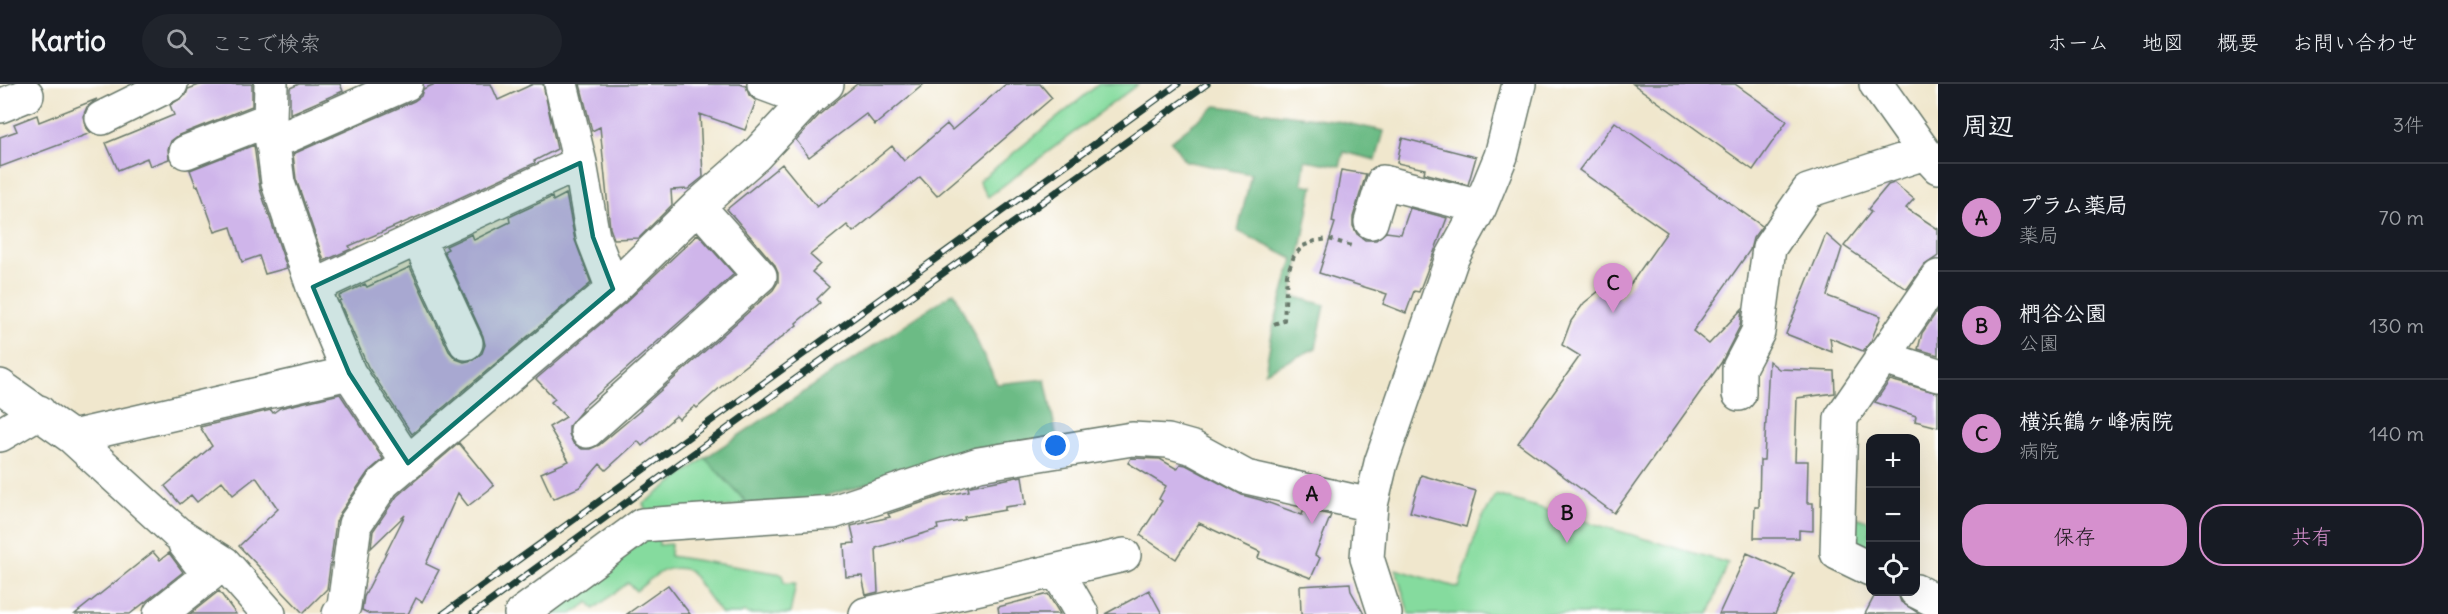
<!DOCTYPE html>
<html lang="ja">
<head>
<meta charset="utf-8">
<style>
  body { margin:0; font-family:Delius,"Klee One",sans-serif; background:#20242c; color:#f1f3f6 }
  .controls { position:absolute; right:18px; bottom:18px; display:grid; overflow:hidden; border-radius:12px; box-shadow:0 6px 24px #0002 }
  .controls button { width:54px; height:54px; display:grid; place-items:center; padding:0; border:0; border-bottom:2px solid #363941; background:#171b24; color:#f1f3f6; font:30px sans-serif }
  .you { position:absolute; left:1056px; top:362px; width:21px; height:21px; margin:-15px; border:4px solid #fff; border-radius:50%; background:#1a73e8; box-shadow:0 0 0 9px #1a73e833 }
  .badge { display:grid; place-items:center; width:39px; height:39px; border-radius:50%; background:#d690ce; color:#111; font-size:20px; font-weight:700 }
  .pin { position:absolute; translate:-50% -50px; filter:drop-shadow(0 2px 3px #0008) }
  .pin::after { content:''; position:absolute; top:32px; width:21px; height:18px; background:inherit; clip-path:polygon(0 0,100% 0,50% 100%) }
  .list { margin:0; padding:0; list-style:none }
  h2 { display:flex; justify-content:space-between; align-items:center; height:78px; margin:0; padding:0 24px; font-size:26px }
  h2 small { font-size:20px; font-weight:400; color:#9ea1a6 }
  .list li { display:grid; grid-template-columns:39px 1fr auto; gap:18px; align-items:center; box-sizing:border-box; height:108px; padding:0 24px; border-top:2px solid #363941 }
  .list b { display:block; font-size:22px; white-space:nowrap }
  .list p { margin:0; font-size:20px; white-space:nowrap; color:#9ea1a6 }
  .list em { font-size:20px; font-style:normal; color:#9ea1a6 }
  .actions { display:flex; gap:12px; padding:18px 24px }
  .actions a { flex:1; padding:14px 0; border:2px solid #d690ce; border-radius:24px; text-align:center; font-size:21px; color:#d690ce }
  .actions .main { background:#d690ce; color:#111 }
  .icon { flex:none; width:33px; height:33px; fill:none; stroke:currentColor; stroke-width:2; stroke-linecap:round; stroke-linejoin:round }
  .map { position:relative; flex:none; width:1938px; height:530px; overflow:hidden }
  header { display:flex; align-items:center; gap:36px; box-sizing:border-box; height:84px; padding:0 30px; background:#171b24; border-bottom:2px solid #363941 }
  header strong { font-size:28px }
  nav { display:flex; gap:33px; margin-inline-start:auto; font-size:21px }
  .search { width:420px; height:54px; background:#20242c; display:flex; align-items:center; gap:15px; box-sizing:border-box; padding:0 21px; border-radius:33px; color:#9ea1a6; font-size:22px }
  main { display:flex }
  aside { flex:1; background:#171b24 }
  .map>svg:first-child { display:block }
  .green { fill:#85db9e; stroke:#528c69; stroke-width:1.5 }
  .forest { fill:#6cbb85; stroke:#467c5c; stroke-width:1.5 }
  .building { fill:#cfb5ea }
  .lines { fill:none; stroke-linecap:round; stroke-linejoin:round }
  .minor-casing { stroke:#68786a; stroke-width:36 }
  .path { stroke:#68786a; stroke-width:4; stroke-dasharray:4.5 4.5; stroke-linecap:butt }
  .minor { stroke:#fff; stroke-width:33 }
  .rail-casing { stroke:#1f3d34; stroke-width:7 }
  .rail { stroke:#fff; stroke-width:4.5; stroke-dasharray:14; stroke-linecap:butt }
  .marked { fill:#0f766e; fill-opacity:0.2; stroke:#0f766e; stroke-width:4.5; stroke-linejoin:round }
</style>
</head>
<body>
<header>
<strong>Kartio</strong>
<div class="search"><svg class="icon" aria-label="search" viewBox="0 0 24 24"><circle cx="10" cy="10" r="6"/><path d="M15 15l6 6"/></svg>ここで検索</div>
<nav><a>ホーム</a><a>地図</a><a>概要</a><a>お問い合わせ</a></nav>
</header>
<main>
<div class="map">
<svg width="1938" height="530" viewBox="0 0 1938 530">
  <rect width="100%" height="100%" fill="#fff"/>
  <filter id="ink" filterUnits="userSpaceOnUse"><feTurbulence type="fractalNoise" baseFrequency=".0167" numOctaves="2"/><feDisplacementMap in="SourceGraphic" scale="12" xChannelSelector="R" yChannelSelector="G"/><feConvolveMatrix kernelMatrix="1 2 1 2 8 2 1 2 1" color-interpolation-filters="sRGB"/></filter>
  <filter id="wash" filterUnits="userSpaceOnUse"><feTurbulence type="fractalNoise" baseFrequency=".008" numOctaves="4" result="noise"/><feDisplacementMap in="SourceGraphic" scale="24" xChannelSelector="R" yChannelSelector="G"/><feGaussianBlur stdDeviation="1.35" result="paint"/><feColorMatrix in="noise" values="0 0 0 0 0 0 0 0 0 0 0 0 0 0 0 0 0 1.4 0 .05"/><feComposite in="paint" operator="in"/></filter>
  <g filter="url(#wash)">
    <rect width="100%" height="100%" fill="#f0e7cd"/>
    <!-- green -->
    <path class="green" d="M1099 0H1138L988 113 979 97Z
      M705 374 749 421 647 429 643 420Z
      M1496 411 1728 479 1709 530H1409L1396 485 1459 504 1479 440Z
      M1843 429 1870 438V479L1843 464Z
      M658 450 659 461 671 460 670 472 782 490 784 499H796L790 530H748L745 528 740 530H721L689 486C664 479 654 493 636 507L628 499 594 525 589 518 572 530H543L650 451Z"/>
    <!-- forest -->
    <path class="forest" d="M1216 22 1332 36 1384 47 1376 76 1344 68 1340 82 1305 76 1302 100 1313 102 1292 212 1325 221 1316 264 1265 288 1273 244 1293 175 1238 147 1251 90 1185 77 1171 57Z
      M954 208 997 300 1045 295 1057 354 959 372 813 416 749 421 705 374Z"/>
    <g id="blocks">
      <!-- building -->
      <path class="building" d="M202 0H252V22L179 51 171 57 168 65 169 75 150 82 147 74 118 86 106 59 174 31 170 21 186 11 188 5Z
        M299 0H340L343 7 290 30V4Z
        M435 0H491L498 16 533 0H543L557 65 534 77 535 79 429 128 349 162 351 165 324 177 296 95 293 70 414 17 421 12 423 5Z
        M580 0H740L746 2 749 11 756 17 745 46 700 30 703 93 688 105 671 106 672 121 639 154 614 155 610 144 600 43 592 47Z
        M857 0H924L875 41 866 30 809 73 796 56 820 30Z
        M1006 0H1040L1052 14 937 112 920 93 853 148 847 141 810 171 820 180 812 188 829 203 817 215 820 219 796 239 797 241 741 285 697 324 695 322 679 335 676 332 642 362 638 357 606 386 600 380 580 403 553 415 541 389 569 377 549 343 566 333 551 318 555 315 536 295 625 219 698 150 734 190 581 325 582 326 569 342V350L573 359 582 365H590L599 361 641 326 640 325 773 206 778 198V189L774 180 727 125 782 80 817 123 892 62 904 77 947 40 952 46Z
        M1633 0H1735L1787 37 1753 86Z
        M97 15 87 23 83 32 85 42 91 49 0 83V53L17 47 14 40 37 31 39 38Z
        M1615 38 1762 142 1753 154 1750 166 1693 247 1709 260 1742 225 1740 242 1721 279 1614 429 1518 359 1580 272 1562 261 1571 237 1584 219 1604 203 1620 215 1667 148 1579 86Z
        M1402 54 1476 73 1468 101 1424 89 1425 85 1397 79Z
        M254 61 260 105 287 184 265 190 259 172 242 178 231 143 215 148 198 101 196 102 190 86Z
        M1341 86 1366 90 1353 133V142L1357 150 1365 156H1376L1386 148 1401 150 1410 124 1447 134 1419 208 1414 207 1406 229 1383 220 1387 210 1319 189 1335 139 1332 138Z
        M1894 99 1914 115 1906 124 1938 145V172L1923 182 1907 205 1844 162 1871 128 1868 125 1888 101Z
        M566 110 575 156 591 199 412 350 368 283 339 217 341 216 339 212 365 200 367 203 410 183 449 267 456 275 464 278 473 276 482 269 485 261 483 252 444 167 448 165 446 162 472 150 474 156 510 138 509 133 552 113 553 117Z
        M1826 150 1842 164 1827 212 1881 232 1871 257 1863 267 1830 254 1832 268 1786 250Z
        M1938 226V271L1918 265 1922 249Z
        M1769 277 1779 285 1834 287 1835 309 1797 314 1795 377H1808L1807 419H1813V447L1799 446V454H1754L1755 423H1759L1760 376H1764Z
        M1890 296 1938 309V343L1915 337 1916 332 1875 318Z
        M340 310 383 375 368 388 340 429 336 438 327 505 303 529 239 462 278 425 256 393 233 411 222 397 197 418 191 411 180 420 165 402 212 362 200 343 271 326 273 329 280 324Z
        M459 359 494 402 468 422 458 409 426 480 439 486 422 518 416 514 408 530H370L362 526 364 513 405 431 371 464 373 447 397 412Z
        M1131 374 1160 375 1177 385 1180 380 1186 381 1242 411 1261 416 1302 431 1304 425 1331 431 1315 471 1320 474 1311 494 1258 474 1260 468 1199 439 1176 475 1140 451 1162 417 1159 415 1166 402 1128 379Z
        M1421 391 1476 407 1466 443 1410 428Z
        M1022 392 1026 420 1005 423V426L964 433 965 436 937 441 938 445 876 464 878 508 866 511 862 492 846 493 844 460 855 459 851 442 890 433 888 430 942 412 969 407 968 403 971 402Z
        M153 468 160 476 169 469 183 488 130 530H75Z
        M1747 469 1794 490 1775 530H1719Z
        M1350 499 1351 507 1364 530H1301L1300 502Z
        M668 501 690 530H627Z
        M1149 506 1162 530H1105Z
        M219 507 236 530H190Z
        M1877 507H1897L1901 518 1920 530H1865Z
        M1048 510 1060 530H999L998 523Z"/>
    </g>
  </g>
  <g filter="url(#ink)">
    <use href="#blocks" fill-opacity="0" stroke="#68786a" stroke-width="1.5"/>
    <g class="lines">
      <!-- minor casing -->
      <g class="minor-casing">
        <path id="minor" d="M271 0 270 35 278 99 313 203 349 289 408 379
          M561 0 580 79 593 153 613 205
          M764 0 807 16
          M1876 0 1925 69 1938 83
          M0 22 27 11
          M102 34 171 0
          M272 59 406 0
          M186 68 270 35
          M1371 138 1383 98 1480 123
          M418 155 466 259
          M313 203 580 79
          M1881 273 1938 291
          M0 302 72 353 177 449 224 479 269 530
          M1739 310V284L1758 248 1769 164 1808 107 1925 69
          M587 347 760 192 698 122
          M0 351 39 328
          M72 353 349 289
          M1870 485 1837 469 1841 334 1938 193
          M1057 487 1082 530
          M1916 507 1938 518
          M160 530 209 491 185 460
          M339 530 344 522 355 440 383 399 613 205 698 122 756 71 807 16 827 0
          M521 530 642 441 833 428 979 380 1132 355 1168 357 1193 364 1246 393 1371 421
          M866 530 1124 471
          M1385 530 1367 474 1371 421 1381 379 1452 174 1480 123 1501 72 1519 0"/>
      </g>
      <!-- path -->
      <path class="path" d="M1274 240 1284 236 1287 190 1294 172 1303 162 1315 157 1329 155 1352 162"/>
      <!-- minor -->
      <use href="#minor" class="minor"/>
      <!-- rail casing -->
      <g class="rail-casing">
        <path id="rail" d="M443 530 1178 0
          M473 530 794 296 1207 0"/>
      </g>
      <!-- rail -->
      <use href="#rail" class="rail"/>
    </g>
  </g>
  <!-- marked area -->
  <path class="marked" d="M580 79 593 153 613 205 408 379 349 289 313 203Z"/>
</svg>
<div class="controls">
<button>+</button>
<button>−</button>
<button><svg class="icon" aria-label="locate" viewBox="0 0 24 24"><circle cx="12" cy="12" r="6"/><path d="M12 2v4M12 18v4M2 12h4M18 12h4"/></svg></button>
</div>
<div class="you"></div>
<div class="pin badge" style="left:1312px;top:440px">A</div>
<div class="pin badge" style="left:1567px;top:459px">B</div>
<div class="pin badge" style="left:1613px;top:229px">C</div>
</div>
<aside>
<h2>周辺<small>3件</small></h2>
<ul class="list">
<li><span class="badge">A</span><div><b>プラム薬局</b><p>薬局</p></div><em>70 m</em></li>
<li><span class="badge">B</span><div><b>椚谷公園</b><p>公園</p></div><em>130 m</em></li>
<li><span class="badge">C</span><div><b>横浜鶴ヶ峰病院</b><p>病院</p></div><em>140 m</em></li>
</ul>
<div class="actions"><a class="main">保存</a><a>共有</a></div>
</aside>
</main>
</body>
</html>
